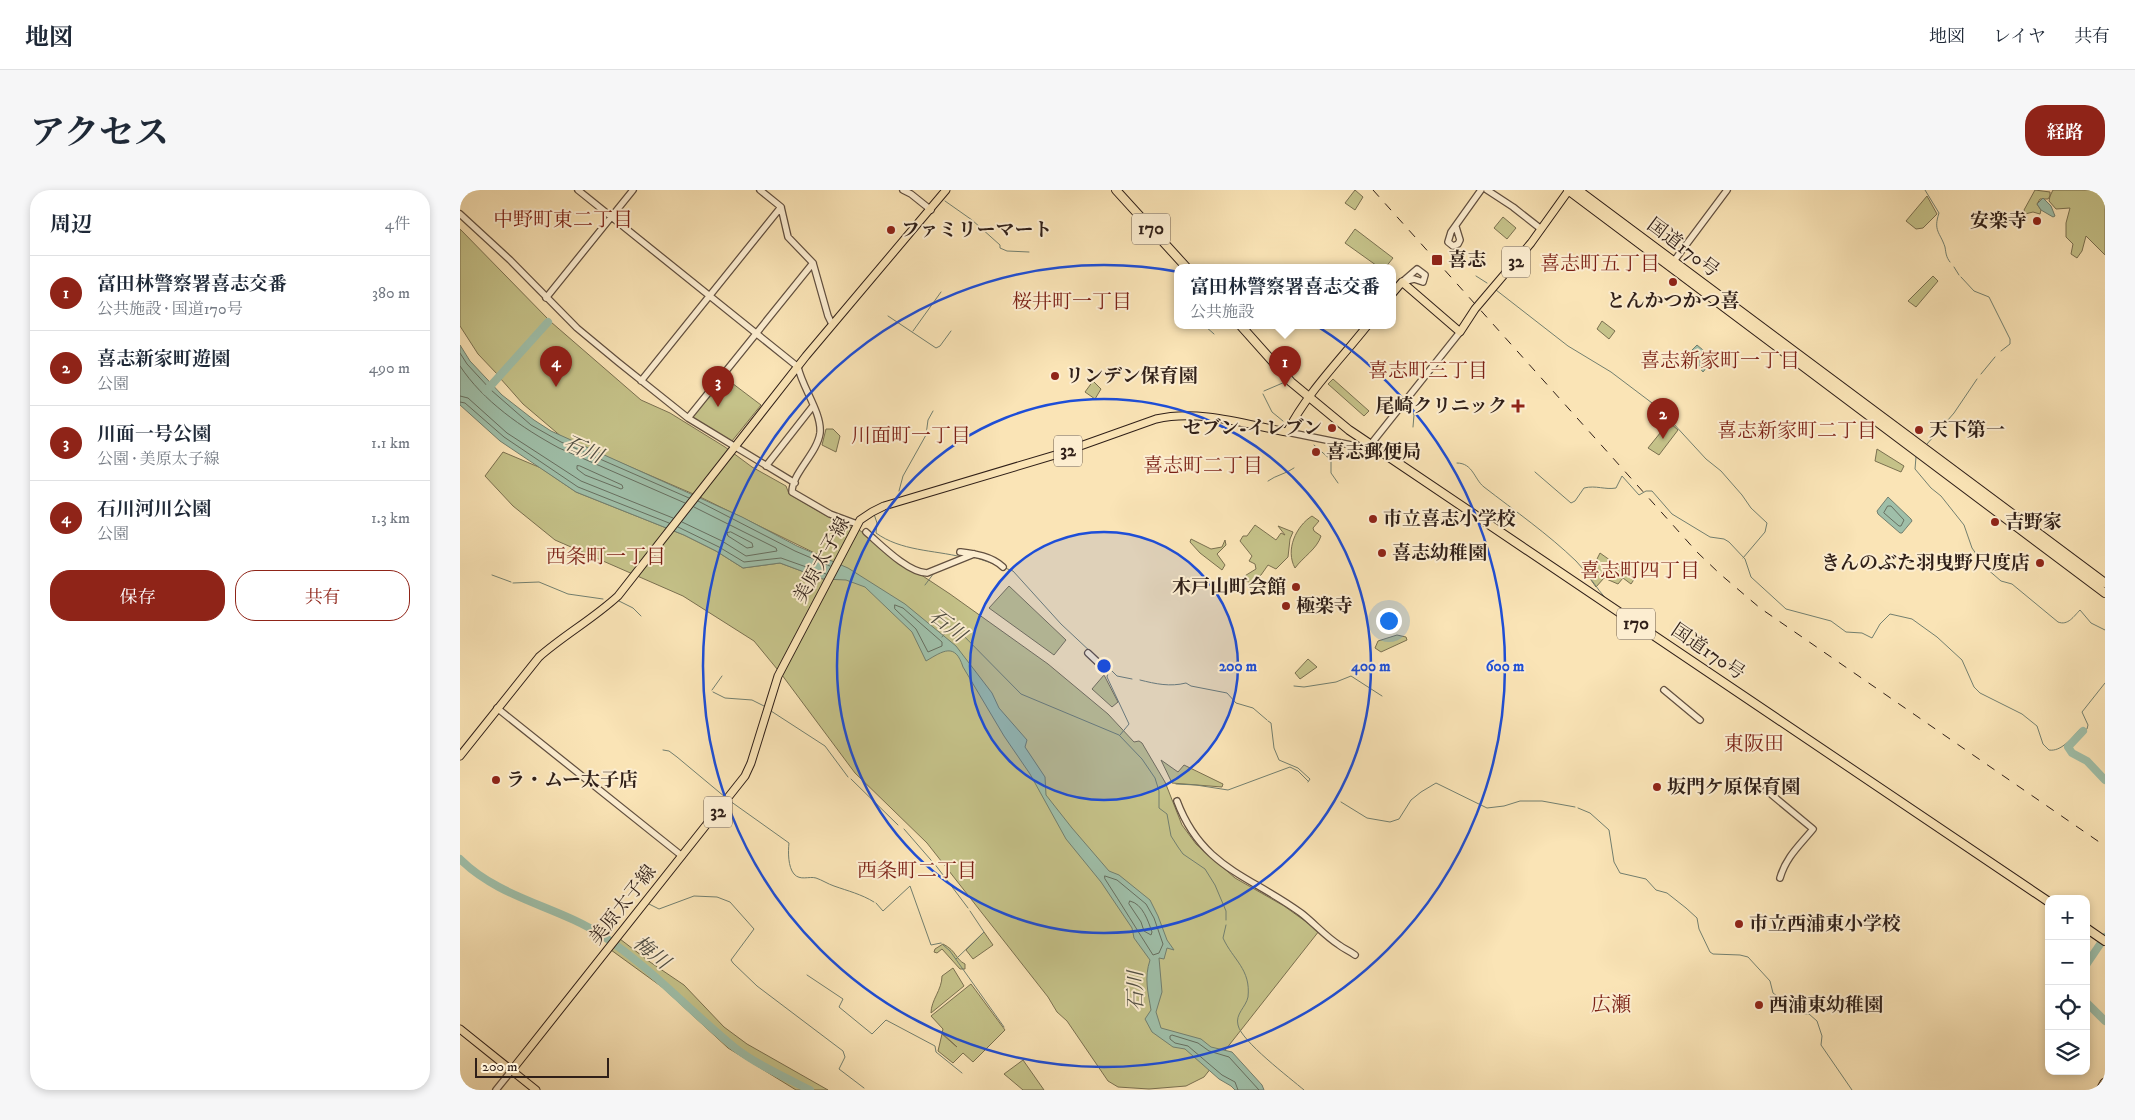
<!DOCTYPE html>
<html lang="ja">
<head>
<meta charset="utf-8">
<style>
  body { margin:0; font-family:"IM FELL DW Pica","Noto Serif JP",serif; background:#f6f6f7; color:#1f2937 }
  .controls { position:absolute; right:15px; bottom:15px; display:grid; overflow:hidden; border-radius:10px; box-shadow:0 2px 8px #0003 }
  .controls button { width:45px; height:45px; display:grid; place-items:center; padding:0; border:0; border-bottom:1px solid #e0e1e3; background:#fff; color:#1f2937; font:25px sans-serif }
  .scale { position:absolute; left:15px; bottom:12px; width:134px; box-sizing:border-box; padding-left:5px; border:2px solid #2f1f18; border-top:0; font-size:14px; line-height:18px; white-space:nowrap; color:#2f1f18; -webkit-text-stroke:4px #fcedd0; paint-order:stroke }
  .you { position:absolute; left:928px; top:430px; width:18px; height:18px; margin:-12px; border:4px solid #fff; border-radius:50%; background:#1a73e8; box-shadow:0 0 0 8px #1a73e833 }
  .badge { display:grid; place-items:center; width:32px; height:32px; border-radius:50%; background:#8f2418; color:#fff; font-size:16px; font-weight:700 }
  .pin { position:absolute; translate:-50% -41px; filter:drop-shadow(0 1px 2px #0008) }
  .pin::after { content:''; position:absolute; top:26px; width:18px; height:15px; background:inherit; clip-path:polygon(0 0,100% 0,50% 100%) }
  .popup { position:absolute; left:714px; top:74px; width:222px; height:65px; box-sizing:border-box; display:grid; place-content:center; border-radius:10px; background:#fff; filter:drop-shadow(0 1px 4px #0005); font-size:16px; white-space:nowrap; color:#747a83 }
  .popup b { font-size:19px; color:#1f2937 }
  .popup::after { content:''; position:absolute; left:50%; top:100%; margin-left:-10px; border:10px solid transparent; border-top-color:#fff }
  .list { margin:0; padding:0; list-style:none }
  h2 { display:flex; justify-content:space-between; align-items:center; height:65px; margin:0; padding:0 20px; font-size:21px }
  h2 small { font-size:16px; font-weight:400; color:#747a83 }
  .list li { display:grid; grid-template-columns:32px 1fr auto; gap:15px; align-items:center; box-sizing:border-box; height:75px; padding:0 20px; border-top:1px solid #e0e1e3 }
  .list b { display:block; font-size:19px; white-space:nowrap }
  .list p { margin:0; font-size:16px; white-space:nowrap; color:#747a83 }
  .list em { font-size:16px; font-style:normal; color:#747a83 }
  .actions { display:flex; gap:10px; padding:15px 20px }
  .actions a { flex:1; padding:11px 0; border:1px solid #8f2418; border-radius:20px; text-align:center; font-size:18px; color:#8f2418 }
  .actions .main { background:#8f2418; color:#fff }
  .icon { flex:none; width:28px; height:28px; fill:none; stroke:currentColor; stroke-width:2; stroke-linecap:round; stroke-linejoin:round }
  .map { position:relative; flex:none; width:1645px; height:900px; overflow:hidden; border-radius:20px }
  header { display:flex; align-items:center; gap:30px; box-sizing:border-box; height:70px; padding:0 25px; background:#fff; border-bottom:1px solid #e0e1e3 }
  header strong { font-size:24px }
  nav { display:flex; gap:28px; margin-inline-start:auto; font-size:18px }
  .intro { display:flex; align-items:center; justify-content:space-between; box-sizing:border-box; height:120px; padding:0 30px }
  h1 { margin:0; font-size:35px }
  .button { padding:12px 22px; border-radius:20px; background:#8f2418; color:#fff; font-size:18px; font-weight:700 }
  main { display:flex; gap:30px; padding:0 30px }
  aside { flex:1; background:#fff; border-radius:20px; box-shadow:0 2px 8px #0003 }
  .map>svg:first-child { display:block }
  .green { fill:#c5c289; stroke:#7a7050 }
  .water { fill:#9fbfa9; stroke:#727f6f }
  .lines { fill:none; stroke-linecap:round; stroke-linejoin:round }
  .shore { stroke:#676f60; stroke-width:1 }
  .stream { stroke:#727f6f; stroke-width:1 }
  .river { stroke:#9fbfa9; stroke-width:8 }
  .tertiary-casing { stroke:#625040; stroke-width:8 }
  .primary-casing { stroke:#2f1f18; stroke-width:9 }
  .trunk-casing { stroke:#2f1f18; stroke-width:10 }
  .motorway-casing { stroke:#2f1f18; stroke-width:11 }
  .tertiary { stroke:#fcedd0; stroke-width:5.5 }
  .primary { stroke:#fae4b6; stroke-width:7 }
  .trunk { stroke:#fae4b6; stroke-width:8 }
  .motorway { stroke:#fae4b6; stroke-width:9 }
  .rail { stroke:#2f1f18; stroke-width:1; stroke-dasharray:9 9; stroke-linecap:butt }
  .ring { fill:none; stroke:#1d4ed8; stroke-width:2.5 }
  .poi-dot { fill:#8f2418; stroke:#fcedd0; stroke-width:2 }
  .labels { text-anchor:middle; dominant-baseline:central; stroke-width:4; stroke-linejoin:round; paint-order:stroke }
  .shield { fill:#fcedd0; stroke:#6c5d4f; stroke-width:1 }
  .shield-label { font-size:18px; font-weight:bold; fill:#2f1f18 }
  .poi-label { font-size:19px; font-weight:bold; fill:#2f1f18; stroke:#fcedd0; text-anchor:start }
  .street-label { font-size:19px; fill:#2f1f18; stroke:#fcedd0 }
  .neighbourhood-label { font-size:20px; fill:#7a1f14; stroke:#fcedd0 }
  .water-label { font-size:20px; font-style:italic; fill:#514f44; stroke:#fcedd0 }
  .centre { fill:#1d4ed8; stroke:#fcedd0; stroke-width:2.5 }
  .ring-label { font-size:15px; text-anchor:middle; font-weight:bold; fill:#1d4ed8; stroke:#fcedd0; stroke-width:4; stroke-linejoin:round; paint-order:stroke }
</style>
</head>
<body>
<header>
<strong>地図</strong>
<nav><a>地図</a><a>レイヤ</a><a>共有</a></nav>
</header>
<div class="intro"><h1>アクセス</h1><a class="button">経路</a></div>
<main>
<aside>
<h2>周辺<small>4件</small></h2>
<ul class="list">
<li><span class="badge">1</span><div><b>富田林警察署喜志交番</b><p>公共施設 · 国道170号</p></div><em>380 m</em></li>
<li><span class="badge">2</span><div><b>喜志新家町遊園</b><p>公園</p></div><em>490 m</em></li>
<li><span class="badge">3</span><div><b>川面一号公園</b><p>公園 · 美原太子線</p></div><em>1.1 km</em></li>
<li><span class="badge">4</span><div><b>石川河川公園</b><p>公園</p></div><em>1.3 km</em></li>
</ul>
<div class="actions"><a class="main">保存</a><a>共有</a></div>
</aside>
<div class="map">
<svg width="1645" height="900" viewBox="0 0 1645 900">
  <rect width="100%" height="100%" fill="#fae4b6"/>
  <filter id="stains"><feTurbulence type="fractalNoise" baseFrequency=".004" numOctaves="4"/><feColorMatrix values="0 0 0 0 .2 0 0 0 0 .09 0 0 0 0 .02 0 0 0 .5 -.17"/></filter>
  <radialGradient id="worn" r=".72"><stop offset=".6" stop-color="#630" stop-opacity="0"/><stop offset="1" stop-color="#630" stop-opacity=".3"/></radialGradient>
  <!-- green -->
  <path class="green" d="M895 0 903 7 895 20 885 13Z
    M1575 0 1590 2V6L1593 0H1645V65L1626 46 1622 61 1617 68 1611 64 1613 54 1606 47V33L1610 18 1596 19 1589 11 1590 6 1588 9H1580L1577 14 1581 20 1580 24 1573 22 1565 24 1564 20Z
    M1467 6 1477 24 1463 38 1456 39 1446 31Z
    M1043 27 1056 38 1047 49 1034 38Z
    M0 39 88 129 38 185 18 164 0 136Z
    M895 39 933 68 925 78H920L885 53Z
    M1473 86 1478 91 1456 117 1448 111Z
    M1142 131 1155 141 1149 149 1137 139Z
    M91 132 181 210 210 223 265 257 292 277 326 296 329 304 365 325 390 337 398 339 434 367 490 404 588 474 648 524 674 552 679 551 682 553 705 592 722 635 736 654 775 688 824 716 859 741 744 887 726 896 689 899 658 897 648 891 607 831 597 822 588 807 467 653 395 583 322 485 294 451 223 406 95 350 53 316 25 286 43 262 81 278 116 302 224 345 256 361 283 378 320 373 363 389 371 371 238 306 103 248 63 214 40 188Z
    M264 187 301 215 272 251H270L233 229V226Z
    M873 189 909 221 904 226 868 194Z
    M633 191 641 199 635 209 625 202Z
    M1209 232 1218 240 1199 265 1188 258Z
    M366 239H373L380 246 376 262 362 255Z
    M1417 259 1444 276 1441 282 1415 271Z
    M852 326 859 331 853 338 854 341 861 346C857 359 843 367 835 378 825 360 836 336 852 326Z
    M795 335 816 350 821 343 825 345 818 336 833 342 830 349 828 367 816 379 808 375 801 385 791 393 786 391 777 396 783 387 796 379 795 374 789 371 792 366 780 351 783 346H787Z
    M731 349 751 359 762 357 765 350 766 355 757 364 765 375 762 380 740 363 730 352Z
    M1140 363 1175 388 1171 394 1163 388 1158 394 1144 388 1136 397 1126 383 1136 371Z
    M549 396 606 450 594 465 529 418Z
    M937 445 946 447 947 450 921 462 915 458 918 451Z
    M848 469 857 477 840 489 835 483Z
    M644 485 658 512 652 517 632 499Z
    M701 570 718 582 724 575 763 594 762 597 712 593Z
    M524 742 533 755 513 769 506 760Z
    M160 749 190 772 224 795 264 837 287 854 368 900H336L268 858 202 797 151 760Z
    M483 754C497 761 495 769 505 774V779H500L482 759 477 763 474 762 475 759Z
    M493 778 504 796 471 823C471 810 482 800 482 786Z
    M511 794 545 840 513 872 503 863 493 873 478 861 482 844 497 857 482 843 483 839 471 826Z
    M563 870 584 900H563L544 884Z"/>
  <!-- water -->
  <path class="water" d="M1583 8 1591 16 1595 26 1593 27 1581 20 1577 14Z
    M0 155 10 171 42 205 74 230 91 241 282 327 337 356 388 378 445 414 496 456 532 503 539 518 567 550 565 557 585 587 586 605 612 638 649 681 659 685 690 710 698 726 707 750 714 760 707 758 704 769 699 768 702 802 696 822 701 838 741 849 751 857 772 862 802 895 804 900H775L771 896 759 889 725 859 713 857 692 842 685 829 691 820C688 802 684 788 690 770L674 748 672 738 641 692 606 649 570 584 544 546 503 477C495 452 483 461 466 471L452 442 405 397 386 390 363 389 320 373 283 378 256 361 224 345 116 302 40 251 0 215Z
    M1237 155 1254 169 1243 182 1228 164Z
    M1428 307 1451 329 1452 331 1442 343H1440L1418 324 1417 321Z"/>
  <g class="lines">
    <!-- shore -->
    <path class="shore" d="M0 163 7 174 31 200 71 235 101 252 229 308
      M0 176C23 211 62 238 99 258L225 313
      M0 206 8 208 47 243 121 291 213 328
      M0 212 5 213 44 247 118 297 209 333
      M120 276 162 295 163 298 161 299 125 285 117 279V276Z
      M238 311 335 361 370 376
      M1428 316H1431L1444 330 1441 336H1439L1424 323Z
      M222 332 262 351 286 366 317 361 316 358 234 317
      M218 337 259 357 284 372 321 368 366 384
      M271 342 292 353 293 357 287 358 268 346 267 343Z
      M435 415 443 418 482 452V456L468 462 456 439 435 419Z
      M645 686 657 690 686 714 694 728 703 754 699 763 693 765C677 740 662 715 645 689Z
      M670 711C683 714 688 731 692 742L691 745 684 741 681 732 669 714Z
      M778 900 775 892 762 885 728 856 715 853 710 849V846L712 845 738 853 749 861 769 867 799 900"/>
    <!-- stream -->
    <path class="stream" d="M1465 0 1479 23C1473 41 1480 42 1485 57 1486 63 1486 67 1490 72
      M485 11 512 30 540 55V58L547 61 569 62
      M1494 77 1499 85
      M1016 86 1027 93
      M1501 87 1514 101 1529 107 1550 149V154L1541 161
      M1036 100 1108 156 1151 182 1200 219 1246 269 1261 281 1282 305 1291 318 1307 333 1305 342 1283 368
      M428 126 476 158 480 156 491 141
      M745 136 754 144
      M453 141 481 102
      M1521 184 1535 167
      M804 201 825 192
      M803 204 812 222 823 231
      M949 213 954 225 953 237
      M1467 254 1494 223 1517 189
      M854 255 871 270V283L878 293
      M1456 267 1455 279 1471 298 1481 306 1504 335 1512 358 1526 378 1541 391 1552 394 1598 432C1608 436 1614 426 1620 420L1631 433 1645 440
      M997 273C1013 273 1014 289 1024 297 1055 321 1088 344 1116 371 1128 383 1136 398 1147 410
      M1075 282 1111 313 1115 311 1124 298C1136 295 1145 300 1156 298L1162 286 1179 305 1186 301H1192L1212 324 1250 347 1264 349 1269 352 1285 369 1291 387 1326 419 1371 431 1386 442 1402 443 1412 448 1420 434 1430 424 1452 429 1477 447 1502 470 1514 497 1520 503 1562 524 1577 536 1583 554 1589 560C1601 562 1612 548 1620 539L1623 541 1627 539 1628 535 1622 522 1645 493
      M808 291C816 285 826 284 834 278
      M439 301 443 286 466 245 468 230 473 221
      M414 324 417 333 416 343C441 361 473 360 502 367
      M514 367 534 374
      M545 378 553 381 601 434 649 479 647 487 669 534 660 545
      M32 385 51 392
      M53 393 79 392 108 404 143 409
      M465 395 474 383
      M159 411 173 418 181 426
      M482 447 490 437H495L561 504 659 545 682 569 695 588 699 601V618L707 624 711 646 718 657 723 664 745 679 755 695 766 721V730
      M650 479 657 486 672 489
      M680 490C696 494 710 497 726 493L731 496 767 503 776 513 793 518 807 530
      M834 496 844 497 876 492 891 486 922 506
      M252 500 262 486
      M253 502 265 508 292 510 304 516
      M311 521 365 556 388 587
      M808 531 811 533 814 558 819 570 838 578 850 589 848 592
      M203 560 209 561 217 567 265 607
      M391 589 438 635
      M716 594 736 595 768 600 830 577 838 581 848 591
      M699 597 707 595
      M270 611 329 653C328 662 328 677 334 684 340 691 349 686 356 688 362 690 368 694 374 696 388 701 401 704 414 712
      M881 612 907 628 930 632 939 629 951 610 961 602 976 593 1027 618 1044 616 1060 611H1082L1115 617
      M1118 618 1130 623 1149 640 1154 672 1160 683 1186 689 1196 700 1207 703 1226 718 1237 728 1239 739 1250 762 1253 764 1280 765 1288 767 1310 791 1313 803 1325 812 1328 818 1333 823 1349 824 1357 831 1362 846 1361 855 1392 900
      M444 639 477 677 508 718
      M416 713 423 721 450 696 471 755 481 753
      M189 714 199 719 234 706 257 707 270 712 294 739 271 770 273 773 297 796 383 861 385 867 379 879 404 898
      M766 735 763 748C773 770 791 779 788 807 786 817 775 824 778 835 781 851 830 888 844 900
      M482 754 490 761 544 837
      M496 769 524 742 510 721
      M347 785 383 809 379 817 412 844 426 830 475 856 476 862 502 883"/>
    <!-- river -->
    <path class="river" d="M26 201 88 132
      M1623 541 1608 557 1612 563 1627 571 1645 590
      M0 669C40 709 98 716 143 746 191 778 229 820 274 857 294 873 326 888 350 900
      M1626 775 1645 747
      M1626 812 1645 831"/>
    <!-- tertiary casing -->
    <g class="tertiary-casing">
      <path id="tertiary" d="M118 0 338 177C342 197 362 223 360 243 357 264 332 283 332 302L370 324 397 334
        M300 0 321 17 328 47 353 73 368 126 372 134
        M443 0 451 4 471 20
        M1027 0 1053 17 1081 39
        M0 24 50 70 117 138 158 172 228 228 335 293
        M996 37 1000 50 998 54 993 56 988 52 991 42 1021 0
        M1211 75 1267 0
        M957 79 965 85 963 92 954 89 942 92Z
        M86 108 173 0
        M181 191 321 17
        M228 228 353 73
        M827 242 901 257 911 254 1000 142
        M306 276 353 216
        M406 342C420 354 448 383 467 383L514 364
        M500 362C515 364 531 366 543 377
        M628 463 646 480
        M1204 500 1240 530
        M37 518 222 666
        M1306 600 1353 639C1340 655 1326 667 1320 688
        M717 611C742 678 789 685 841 723 854 733 865 746 879 755 884 759 890 761 895 765
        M36 900 52 880"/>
    </g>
    <!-- primary casing -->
    <g class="primary-casing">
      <path id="primary" d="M932 104 942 92 1000 142 1015 119 1071 53 1109 0
        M0 566 79 467C104 445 133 429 158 406L346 166 486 0
        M0 839 76 900
        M52 880 285 586 291 573 318 486 400 330 412 322 424 316 595 265 696 229C739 219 784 234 827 242 847 203 880 170 907 136"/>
    </g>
    <!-- trunk casing -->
    <g class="trunk-casing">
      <path id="trunk" d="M656 0 727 78
        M1108 0 1645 403
        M1118 0 1645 393
        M781 136 831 192 889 240 1589 712
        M1626 738 1645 751"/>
    </g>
    <!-- motorway casing -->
    <g class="motorway-casing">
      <path id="motorway" d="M1641 900 1645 893"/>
    </g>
    <!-- tertiary -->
    <use href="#tertiary" class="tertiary"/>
    <!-- primary -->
    <use href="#primary" class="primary"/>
    <!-- trunk -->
    <use href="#trunk" class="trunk"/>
    <!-- motorway -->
    <use href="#motorway" class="motorway"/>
    <!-- rail -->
    <path class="rail" d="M913 0 1237 362 1260 384 1300 418 1645 656"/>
  </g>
  <!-- distance rings -->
  <circle cx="644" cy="476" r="134" fill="#1d4ed8" fill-opacity=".12"/>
  <g class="ring">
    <circle cx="644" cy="476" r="134"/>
    <circle cx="644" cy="476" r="267"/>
    <circle cx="644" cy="476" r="401"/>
  </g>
  <!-- markers -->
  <g class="poi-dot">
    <circle cx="1577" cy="31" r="5"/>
    <circle cx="431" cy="40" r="5"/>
    <rect x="971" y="64" width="12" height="12" rx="2.5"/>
    <circle cx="1213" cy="92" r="5"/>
    <circle cx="595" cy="186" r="5"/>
    <path d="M1055.5 208.5h5v5h5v5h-5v5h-5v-5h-5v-5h5z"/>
    <circle cx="872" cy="238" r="5"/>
    <circle cx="1459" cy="240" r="5"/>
    <circle cx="856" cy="262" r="5"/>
    <circle cx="913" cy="329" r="5"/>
    <circle cx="1535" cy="332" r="5"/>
    <circle cx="922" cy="363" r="5"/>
    <circle cx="1580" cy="373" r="5"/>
    <circle cx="836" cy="397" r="5"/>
    <circle cx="826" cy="416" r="5"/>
    <circle cx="36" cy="590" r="5"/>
    <circle cx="1197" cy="597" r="5"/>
    <circle cx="1279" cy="734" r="5"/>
    <circle cx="1299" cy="815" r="5"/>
  </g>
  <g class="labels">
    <!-- shield labels -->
    <g class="shield">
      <rect x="672" y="23.5" width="38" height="31" rx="4"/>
      <rect x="1042" y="56.5" width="28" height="31" rx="4"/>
      <rect x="594" y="245.5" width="28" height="31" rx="4"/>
      <rect x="1157" y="418.5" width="38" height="31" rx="4"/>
      <rect x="244" y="606.5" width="28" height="31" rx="4"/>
    </g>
    <g class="shield-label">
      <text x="691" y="39">170</text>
      <text x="1056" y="72">32</text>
      <text x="608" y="261">32</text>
      <text x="1176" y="434">170</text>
      <text x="258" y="622">32</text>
    </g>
    <!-- poi labels -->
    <g class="poi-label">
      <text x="1567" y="31" text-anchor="end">安楽寺</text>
      <text x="441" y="40">ファミリーマート</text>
      <text x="988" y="70">喜志</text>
      <text x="1213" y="111" text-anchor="middle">とんかつかつ喜</text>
      <text x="605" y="186">リンデン保育園</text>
      <text x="1047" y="216" text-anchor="end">尾崎クリニック</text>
      <text x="862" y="238" text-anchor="end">セブン-イレブン</text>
      <text x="1469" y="240">天下第一</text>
      <text x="866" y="262">喜志郵便局</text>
      <text x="923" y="329">市立喜志小学校</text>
      <text x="1545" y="332">吉野家</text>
      <text x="932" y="363">喜志幼稚園</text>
      <text x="1570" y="373" text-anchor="end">きんのぶた羽曳野尺度店</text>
      <text x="826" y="397" text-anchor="end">木戸山町会館</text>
      <text x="836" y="416">極楽寺</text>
      <text x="46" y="590">ラ・ムー太子店</text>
      <text x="1207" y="597">坂門ケ原保育園</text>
      <text x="1289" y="734">市立西浦東小学校</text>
      <text x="1309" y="815">西浦東幼稚園</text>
    </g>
    <!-- street labels -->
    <g class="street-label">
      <text transform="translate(1223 58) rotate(37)">国道170号</text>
      <text transform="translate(362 370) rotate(-61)">美原太子線</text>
      <text transform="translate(1248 462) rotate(34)">国道170号</text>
      <text transform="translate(163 715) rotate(-52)">美原太子線</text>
    </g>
    <!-- neighbourhood labels -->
    <g class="neighbourhood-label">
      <text x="103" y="30">中野町東二丁目</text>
      <text x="1140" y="74">喜志町五丁目</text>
      <text x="612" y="112">桜井町一丁目</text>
      <text x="1260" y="171">喜志新家町一丁目</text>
      <text x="968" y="181">喜志町三丁目</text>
      <text x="1337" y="241">喜志新家町二丁目</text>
      <text x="451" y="246">川面町一丁目</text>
      <text x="743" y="276">喜志町二丁目</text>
      <text x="146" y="367">西条町一丁目</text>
      <text x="1180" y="381">喜志町四丁目</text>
      <text x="1294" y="554">東阪田</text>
      <text x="457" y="681">西条町二丁目</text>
      <text x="1151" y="815">広瀬</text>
    </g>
    <!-- water labels -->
    <g class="water-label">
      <text transform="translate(123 260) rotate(24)">石川</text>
      <text transform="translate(487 436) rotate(37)">石川</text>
      <text transform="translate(191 763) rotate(39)">梅川</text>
      <text transform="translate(676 801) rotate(-90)">石川</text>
    </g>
  </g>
  <circle cx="644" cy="476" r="8" class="centre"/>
  <g class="ring-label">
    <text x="778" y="481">200 m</text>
    <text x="911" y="481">400 m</text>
    <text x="1045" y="481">600 m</text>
  </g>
  <rect width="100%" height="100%" filter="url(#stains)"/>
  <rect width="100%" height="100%" fill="url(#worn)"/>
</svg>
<div class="controls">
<button>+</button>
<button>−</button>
<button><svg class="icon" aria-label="locate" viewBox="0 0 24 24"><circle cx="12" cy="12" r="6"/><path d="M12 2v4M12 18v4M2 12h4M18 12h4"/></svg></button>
<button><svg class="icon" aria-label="layers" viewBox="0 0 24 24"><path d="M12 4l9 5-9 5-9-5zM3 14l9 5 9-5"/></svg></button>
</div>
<div class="scale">200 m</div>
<div class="you"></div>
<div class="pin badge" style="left:825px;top:197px">1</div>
<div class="popup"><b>富田林警察署喜志交番</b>公共施設</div>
<div class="pin badge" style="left:1203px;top:249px">2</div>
<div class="pin badge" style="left:258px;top:217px">3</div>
<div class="pin badge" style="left:96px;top:197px">4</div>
</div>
</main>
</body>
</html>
